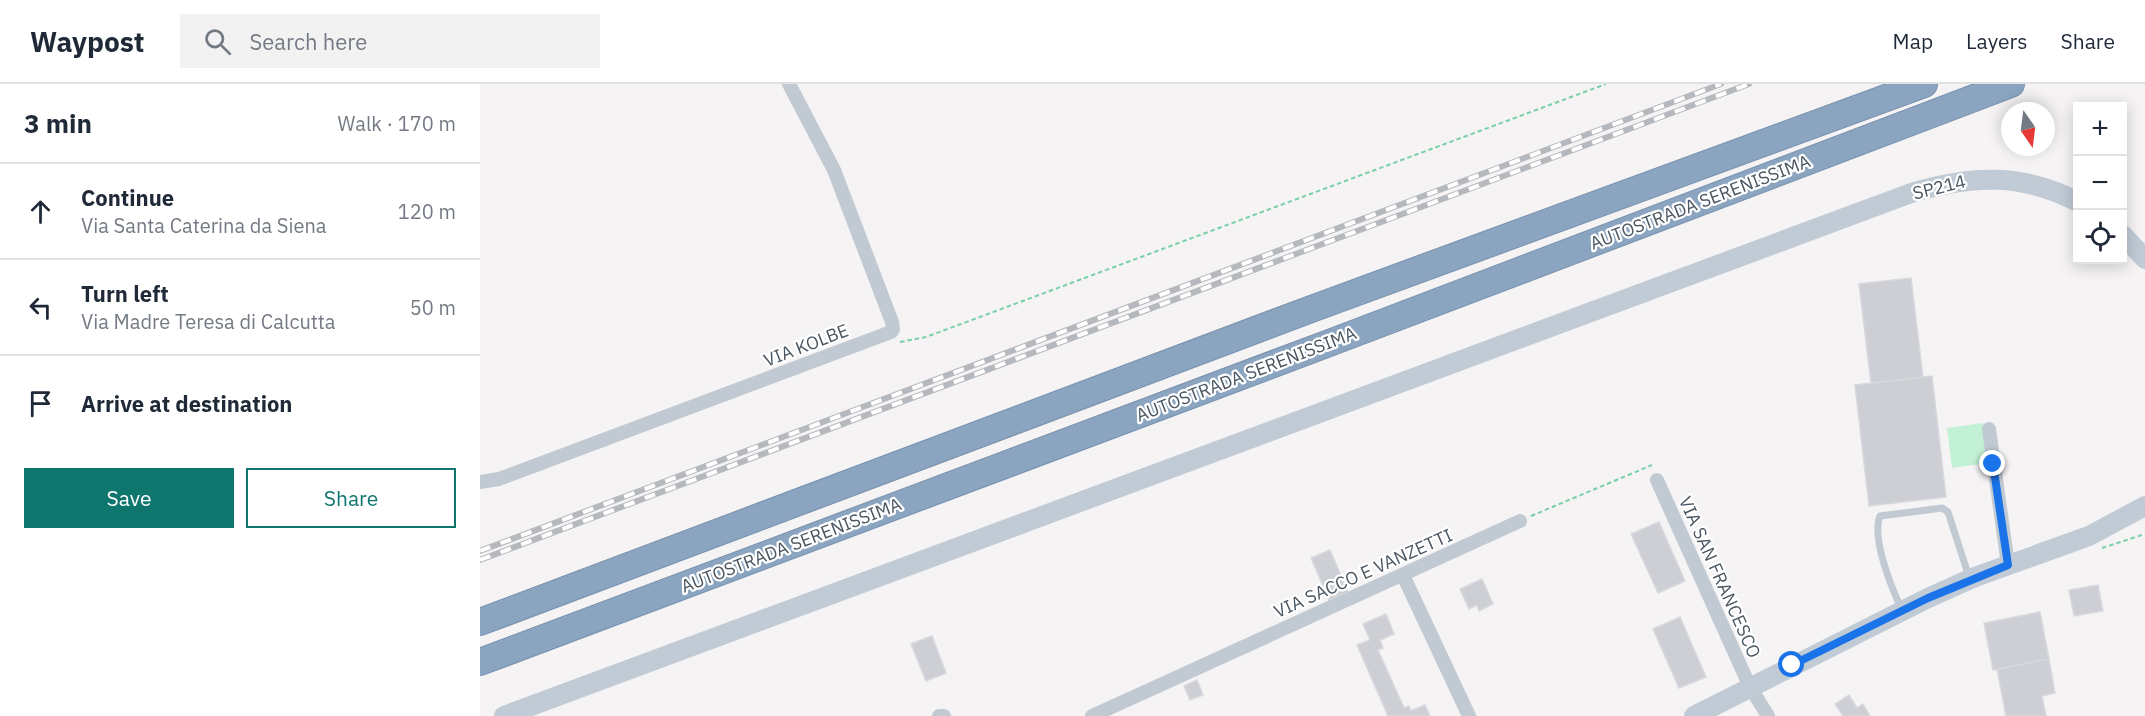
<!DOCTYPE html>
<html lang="en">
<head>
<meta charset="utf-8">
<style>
  body { margin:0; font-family:"IBM Plex Sans",sans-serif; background:#f2f2f3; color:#1f2937 }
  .controls { position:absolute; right:18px; top:18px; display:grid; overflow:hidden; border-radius:0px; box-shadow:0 3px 15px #0003 }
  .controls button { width:54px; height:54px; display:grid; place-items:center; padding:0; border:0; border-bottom:2px solid #e0e1e3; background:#fff; color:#1f2937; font:30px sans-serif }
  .compass { position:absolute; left:1521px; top:18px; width:54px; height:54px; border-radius:50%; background:#fff; box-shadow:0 3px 15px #0003; rotate:166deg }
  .stop { position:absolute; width:18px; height:18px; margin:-14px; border:4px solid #1a73e8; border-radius:50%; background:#fff }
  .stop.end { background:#1a73e8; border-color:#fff; box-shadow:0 2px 6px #0008 }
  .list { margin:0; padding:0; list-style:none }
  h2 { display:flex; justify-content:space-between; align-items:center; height:78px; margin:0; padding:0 24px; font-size:26px }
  h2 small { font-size:20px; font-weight:400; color:#747a83 }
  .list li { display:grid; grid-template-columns:39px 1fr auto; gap:18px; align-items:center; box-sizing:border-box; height:96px; padding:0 24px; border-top:2px solid #e0e1e3 }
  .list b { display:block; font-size:22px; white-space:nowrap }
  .list p { margin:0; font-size:20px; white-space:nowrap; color:#747a83 }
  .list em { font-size:20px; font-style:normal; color:#747a83 }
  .actions { display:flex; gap:12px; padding:18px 24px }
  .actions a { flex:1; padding:14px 0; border:2px solid #0f766e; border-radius:0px; text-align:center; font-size:21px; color:#0f766e }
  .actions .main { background:#0f766e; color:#fff }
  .icon { flex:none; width:33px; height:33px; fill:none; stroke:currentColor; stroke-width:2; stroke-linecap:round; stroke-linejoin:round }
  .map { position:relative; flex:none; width:1665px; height:632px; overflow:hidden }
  header { display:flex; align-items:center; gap:36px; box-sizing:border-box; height:84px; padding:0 30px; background:#fff; border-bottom:2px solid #e0e1e3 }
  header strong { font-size:28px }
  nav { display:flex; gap:33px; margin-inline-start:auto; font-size:21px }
  .search { width:420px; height:54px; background:#f2f2f3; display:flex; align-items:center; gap:15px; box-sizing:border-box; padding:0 21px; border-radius:0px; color:#747a83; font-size:22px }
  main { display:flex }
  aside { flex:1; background:#fff }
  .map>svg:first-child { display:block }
  .green { fill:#c3f1d5 }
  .building { fill:#cdcfd5; stroke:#d7d9de; stroke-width:1.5 }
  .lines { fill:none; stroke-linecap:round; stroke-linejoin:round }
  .highway-casing { stroke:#7690ad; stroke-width:28 }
  .path { stroke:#7ad0a6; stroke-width:2; stroke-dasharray:4.5 3; stroke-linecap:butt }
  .lane { stroke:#c1cad2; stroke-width:7 }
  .street { stroke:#c1cad2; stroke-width:14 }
  .secondary { stroke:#c1cbd6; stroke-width:20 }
  .highway { stroke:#8ba5c1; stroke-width:26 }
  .rail-casing { stroke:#b5b8bd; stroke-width:6 }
  .rail { stroke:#fff; stroke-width:4; stroke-dasharray:11; stroke-linecap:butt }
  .route { stroke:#1a73e8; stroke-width:8 }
  .labels { text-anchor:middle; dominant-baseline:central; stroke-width:4.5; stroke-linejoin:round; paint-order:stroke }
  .street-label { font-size:18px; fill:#4a5661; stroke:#fff }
</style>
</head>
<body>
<header>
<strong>Waypost</strong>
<div class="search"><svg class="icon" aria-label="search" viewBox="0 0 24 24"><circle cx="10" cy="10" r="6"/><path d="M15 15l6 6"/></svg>Search here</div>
<nav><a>Map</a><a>Layers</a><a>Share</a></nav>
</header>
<main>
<aside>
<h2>3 min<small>Walk · 170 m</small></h2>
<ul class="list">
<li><svg class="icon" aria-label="ahead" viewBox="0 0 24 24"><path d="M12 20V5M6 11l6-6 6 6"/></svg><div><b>Continue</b><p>Via Santa Caterina da Siena</p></div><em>120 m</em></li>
<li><svg class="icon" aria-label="left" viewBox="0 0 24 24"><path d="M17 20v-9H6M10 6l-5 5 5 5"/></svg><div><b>Turn left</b><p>Via Madre Teresa di Calcutta</p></div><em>50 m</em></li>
<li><svg class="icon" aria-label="arrive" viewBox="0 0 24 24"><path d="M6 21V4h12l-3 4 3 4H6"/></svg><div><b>Arrive at destination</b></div></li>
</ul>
<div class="actions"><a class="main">Save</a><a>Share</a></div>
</aside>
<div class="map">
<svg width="1665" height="632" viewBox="0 0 1665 632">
  <rect width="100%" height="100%" fill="#f5f3f3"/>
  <!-- green -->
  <path class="green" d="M1503 339 1508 379 1472 384 1467 344Z"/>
  <!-- building -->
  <path class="building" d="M1431 194 1443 293 1391 299 1379 200Z
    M1452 292 1466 413 1389 422 1375 301Z
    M1179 438 1205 497 1178 509 1151 450Z
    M850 466 868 508 849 516 831 474Z
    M1002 495 1013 520 999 527 997 521 989 525 980 505Z
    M1618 501 1623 527 1594 532 1589 506Z
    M1560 528 1569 575 1513 586 1504 539Z
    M906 530 914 550 900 556 903 564 898 566 924 624 929 622 931 627 945 621 950 632H908L877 561 890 556 883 540Z
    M1200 533 1226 593 1199 604 1173 545Z
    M452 552 466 589 446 597 431 560Z
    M1569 575 1575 609 1562 612 1566 632H1526L1517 585Z
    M717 596 723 611 710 616 704 602Z
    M1369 611 1377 624 1383 620 1390 632H1363L1355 620Z"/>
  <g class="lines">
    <!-- highway casing -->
    <g class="highway-casing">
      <path id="highway" d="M0 538 834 224 1444 0
        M0 578 844 261 1531 0"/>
    </g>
    <!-- path -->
    <path class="path" d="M420 258 446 253 1126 0
      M1051 432 1172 381
      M1622 464 1665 450"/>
    <!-- lane -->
    <path class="lane" d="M1422 526C1412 505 1391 454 1400 432L1462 424 1468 428 1489 493"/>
    <!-- street -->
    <path class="street" d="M1509 345 1528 481
      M1177 396 1270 603 1288 632
      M0 398 19 395 411 248 413 245 412 238 354 86 309 0
      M923 491 989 632
      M459 632H464
      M612 632 1040 437"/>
    <!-- secondary -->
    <path class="secondary" d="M1642 150 1665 175
      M24 632 1434 108C1493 91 1542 89 1598 118
      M1214 632 1448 514 1495 493 1609 452 1665 422"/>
    <!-- highway -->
    <use href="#highway" class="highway"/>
    <!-- rail casing -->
    <g class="rail-casing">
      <path id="rail" d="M0 467 1241 0
        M0 476 1269 0"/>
    </g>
    <!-- rail -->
    <use href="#rail" class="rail"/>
  </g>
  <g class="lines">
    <!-- route -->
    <path class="route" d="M1312 581 1448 514 1528 481 1513 380"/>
  </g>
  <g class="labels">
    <!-- street labels -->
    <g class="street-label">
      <text transform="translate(1459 103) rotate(-14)">SP214</text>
      <text transform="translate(1220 118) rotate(-21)">AUTOSTRADA SERENISSIMA</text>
      <text transform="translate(326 261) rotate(-21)">VIA KOLBE</text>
      <text transform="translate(766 290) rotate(-21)">AUTOSTRADA SERENISSIMA</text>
      <text transform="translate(311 461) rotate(-21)">AUTOSTRADA SERENISSIMA</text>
      <text transform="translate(883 489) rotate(-24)">VIA SACCO E VANZETTI</text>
      <text transform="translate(1240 493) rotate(66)">VIA SAN FRANCESCO</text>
    </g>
  </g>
</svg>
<div class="controls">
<button>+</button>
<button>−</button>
<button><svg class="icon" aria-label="locate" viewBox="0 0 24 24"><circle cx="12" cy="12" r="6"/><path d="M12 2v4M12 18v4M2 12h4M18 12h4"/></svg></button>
</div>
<svg class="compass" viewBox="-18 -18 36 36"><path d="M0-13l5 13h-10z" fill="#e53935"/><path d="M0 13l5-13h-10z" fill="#747a83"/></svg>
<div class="stop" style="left:1312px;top:581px"></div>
<div class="stop end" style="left:1513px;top:380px"></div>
</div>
</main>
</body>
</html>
